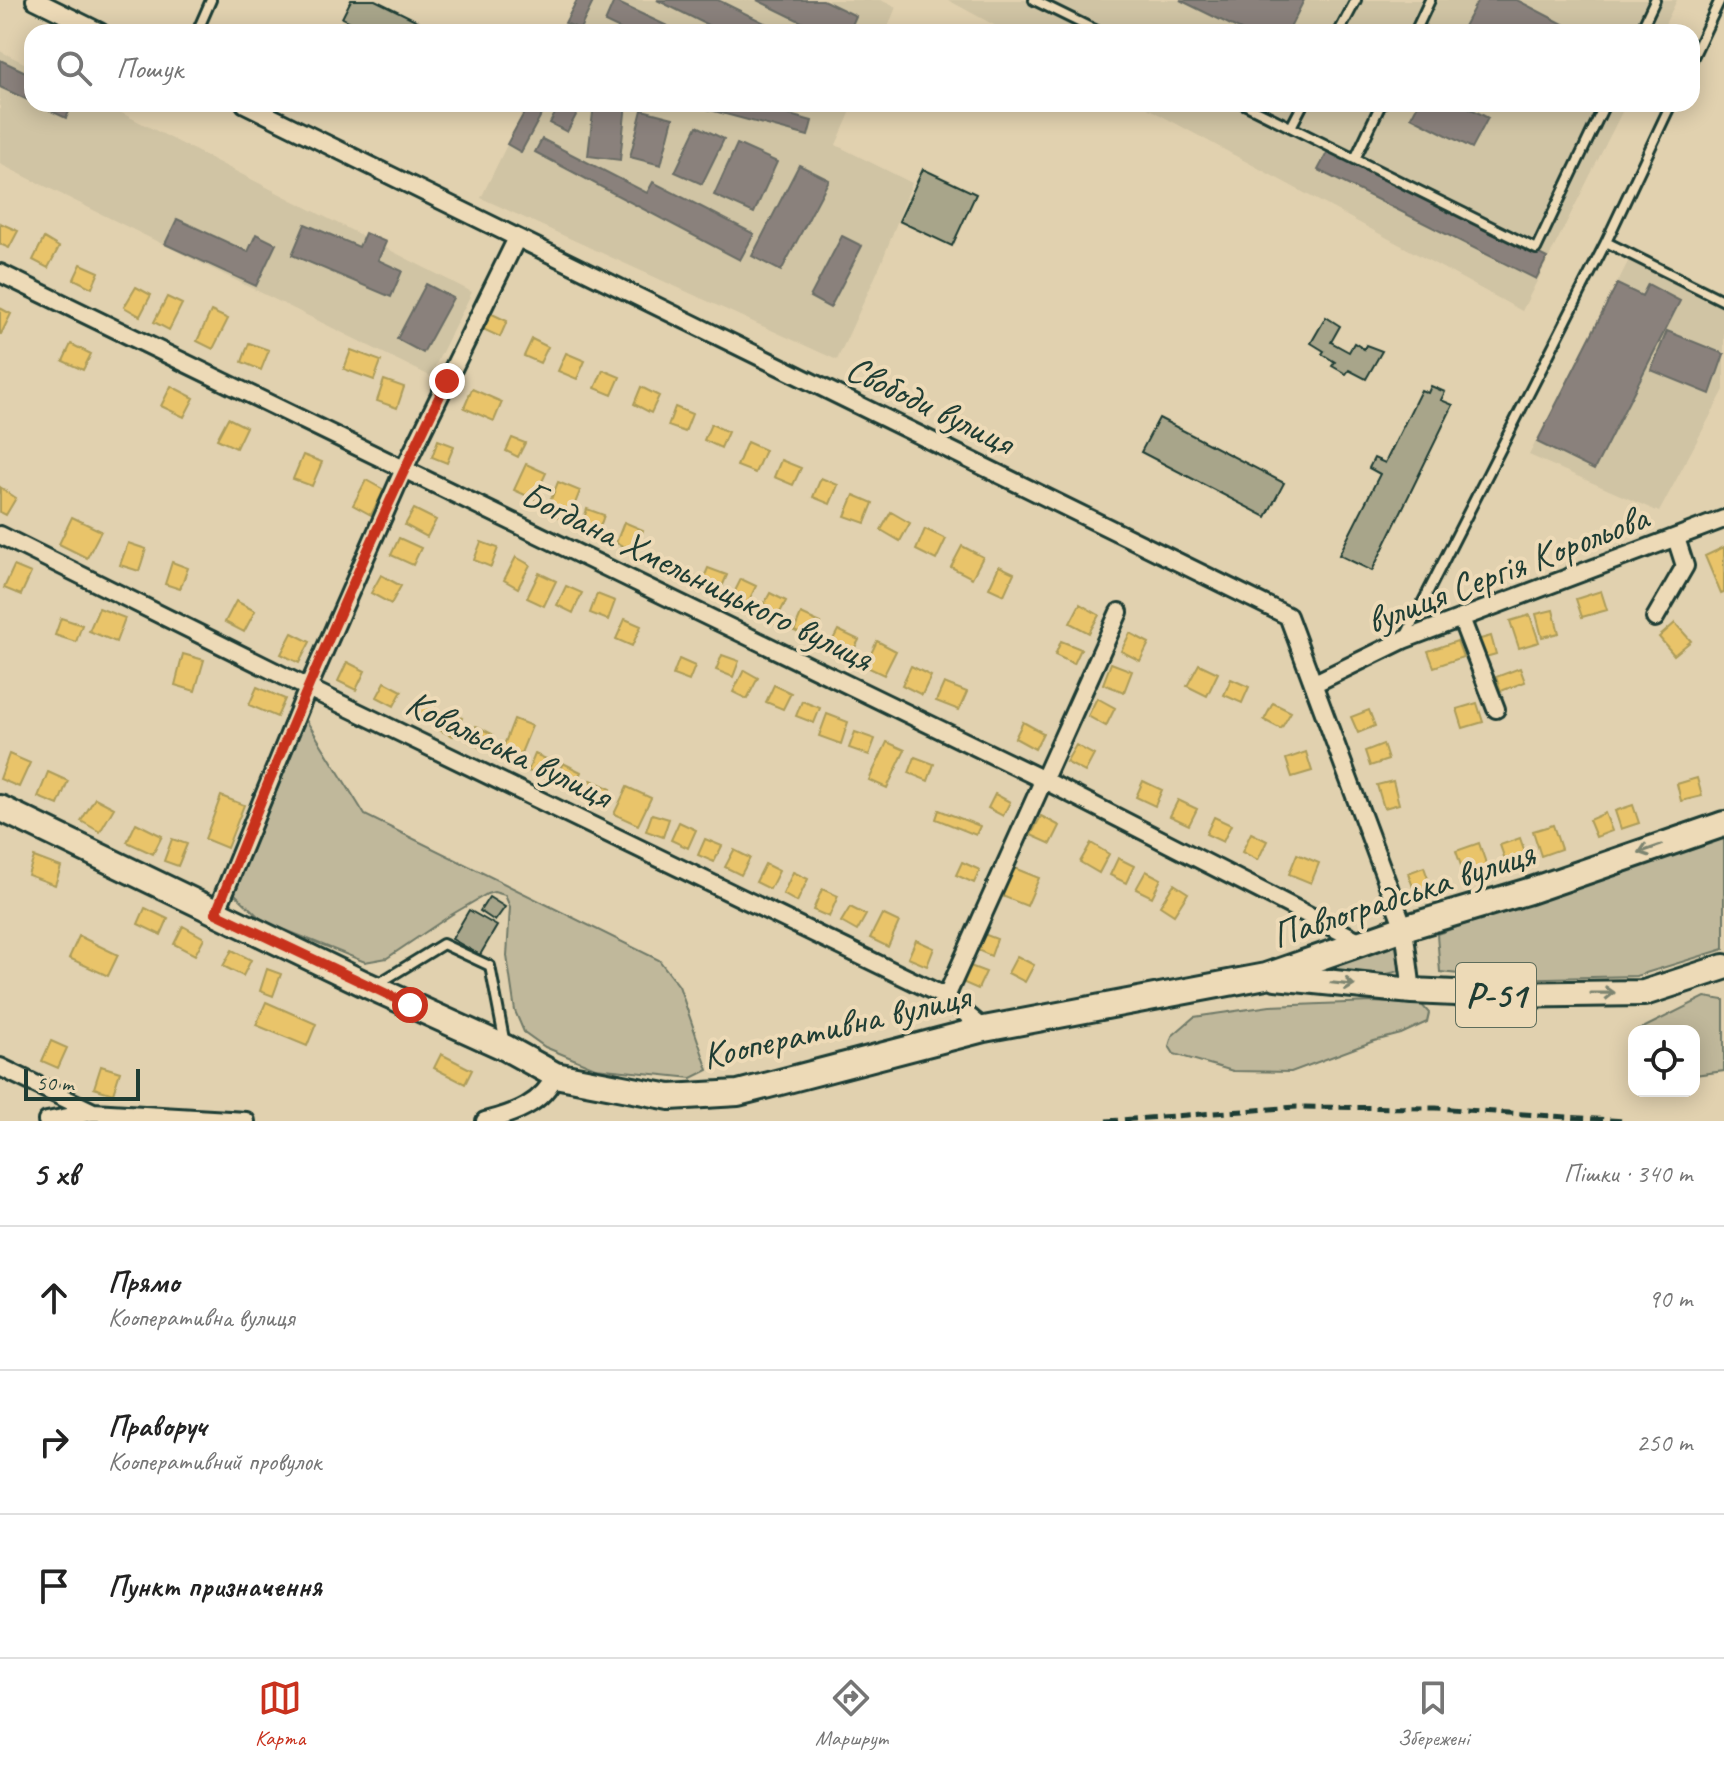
<!DOCTYPE html>
<html lang="uk">
<head>
<meta charset="utf-8">
<style>
  body { margin:0; font-family:Caveat,sans-serif; background:#f2f2f2; color:#222 }
  .controls { position:absolute; right:24px; bottom:24px; display:grid; overflow:hidden; border-radius:16px; box-shadow:0 4px 20px #0003 }
  .controls button { width:72px; height:72px; display:grid; place-items:center; padding:0; border:0; border-bottom:2px solid #e0e0e0; background:#fff; color:#222; font:40px sans-serif }
  .scale { position:absolute; left:24px; bottom:20px; width:116px; box-sizing:border-box; padding-left:8px; border:4px solid #1f3d34; border-top:0; font-size:22px; line-height:28px; white-space:nowrap; color:#1f3d34; -webkit-text-stroke:6px #eddab7; paint-order:stroke }
  .stop { position:absolute; width:24px; height:24px; margin:-18px; border:6px solid #c8321e; border-radius:50%; background:#fff }
  .stop.end { background:#c8321e; border-color:#fff; box-shadow:0 2px 8px #0008 }
  .list { margin:0; padding:0; list-style:none }
  h2 { display:flex; justify-content:space-between; align-items:center; height:104px; margin:0; padding:0 32px; font-size:34px }
  h2 small { font-size:26px; font-weight:400; color:#767676 }
  .list li { display:grid; grid-template-columns:52px 1fr auto; gap:24px; align-items:center; box-sizing:border-box; height:144px; padding:0 32px; border-top:2px solid #e0e0e0 }
  .list b { display:block; font-size:30px; white-space:nowrap }
  .list p { margin:0; font-size:26px; white-space:nowrap; color:#767676 }
  .list em { font-size:26px; font-style:normal; color:#767676 }
  .icon { flex:none; width:44px; height:44px; fill:none; stroke:currentColor; stroke-width:2; stroke-linecap:round; stroke-linejoin:round }
  .map { position:relative; flex:none; width:1724px; height:1121px; overflow:hidden }
  .search { position:absolute; background:#fff; box-shadow:0 4px 20px #0003; left:24px; right:24px; top:24px; height:88px; display:flex; align-items:center; gap:20px; box-sizing:border-box; padding:0 28px; border-radius:24px; color:#767676; font-size:30px }
  .sheet { height:536px; background:#fff }
  nav { display:flex; justify-content:space-around; align-items:center; box-sizing:border-box; height:112px; border-top:2px solid #e0e0e0; background:#fff; font-size:22px; color:#767676 }
  nav a { display:grid; justify-items:center; gap:4px }
  nav .on { color:#c8321e }
  .map>svg:first-child { display:block }
  .built { fill:#d0c4a4 }
  .green { fill:#c0b89b; stroke:#707a68; stroke-width:2 }
  .homes { fill:#e9c46a; stroke:#ac9c5a; stroke-width:2 }
  .industry { fill:#8a817c; stroke:#6a6d66; stroke-width:2 }
  .building { fill:#a8a58a; stroke:#1f3d34; stroke-width:2 }
  .lines { fill:none; stroke-linecap:round; stroke-linejoin:round }
  .lane-casing { stroke:#1f3d34; stroke-width:14 }
  .street-casing { stroke:#1f3d34; stroke-width:22 }
  .primary-casing { stroke:#1f3d34; stroke-width:30 }
  .lane { stroke:#eddab7; stroke-width:8 }
  .street { stroke:#eddab7; stroke-width:16 }
  .primary { stroke:#eddab7; stroke-width:24 }
  .rail { stroke:#1f3d34; stroke-width:5; stroke-dasharray:12 6; stroke-linecap:butt }
  .oneway { stroke:#7c846f }
  .route { stroke:#c8321e; stroke-width:10 }
  .labels { text-anchor:middle; dominant-baseline:central; stroke-width:8; stroke-linejoin:round; paint-order:stroke }
  .shield { fill:#eddab7; stroke:#5d6c5b; stroke-width:2 }
  .shield-label { font-size:36px; font-weight:bold; fill:#1f3d34 }
  .street-label { font-size:38px; fill:#1f3d34; stroke:#eddab7 }
</style>
</head>
<body>
<div class="map">
<svg width="1724" height="1121" viewBox="0 0 1724 1121">
  <rect width="100%" height="100%" fill="#e1d1af"/>
  <filter id="ink" filterUnits="userSpaceOnUse"><feTurbulence type="fractalNoise" baseFrequency=".0125" numOctaves="2"/><feDisplacementMap in="SourceGraphic" scale="16" xChannelSelector="R" yChannelSelector="G"/><feConvolveMatrix kernelMatrix="1 2 1 2 8 2 1 2 1" color-interpolation-filters="sRGB"/></filter>
  <g filter="url(#ink)">
    <!-- built -->
    <path class="built" d="M577 0H880L896 7 886 32H562Z
      M948 0H1677L1661 32H1007Z
      M0 51 32 67V104H104L472 292 430 376 0 164Z
      M527 104H854L836 145 912 183 881 264 837 360 481 198Z
      M1140 104H1626L1522 311Z
      M1632 254 1724 301V390L1659 512 1529 455Z"/>
    <!-- green -->
    <path class="green" d="M306 720 365 815 659 960 679 986 708 1070 692 1078 595 1068 545 1047 524 1032 515 1011 507 956 510 907 505 895 494 892 487 894 451 915 387 958 365 962 263 921 234 893Z
      M1724 835V949L1636 976 1509 979 1440 972 1437 934Z
      M1396 944 1400 971 1387 974H1319V967Z
      M1705 997 1724 1000V1071L1694 1075V1031H1637Z
      M1372 1002 1422 1005 1429 1013 1427 1022 1401 1034 1374 1041 1291 1072 1233 1071 1174 1054 1169 1046 1172 1036 1194 1017 1270 1006Z"/>
    <!-- homes -->
    <path class="homes" d="M0 223 18 231 9 248 0 244Z
      M44 238 59 247 48 268 33 260Z
      M81 264 99 272 92 288 74 279Z
      M136 287 151 295 140 316 124 307Z
      M167 297 182 304 169 330 154 322Z
      M0 308 11 314 1 334H0Z
      M211 311 228 319 213 349 197 341Z
      M490 313 507 321 500 337 483 329Z
      M532 339 548 347 540 363 524 356Z
      M249 343 269 350 261 370 242 362Z
      M71 344 91 354 83 370 63 361Z
      M351 350 381 361 374 380 344 369Z
      M566 353 585 361 577 379 558 371Z
      M603 370 620 377 612 395 595 388Z
      M384 380 404 387 397 408 377 401Z
      M171 386 194 398 184 417 161 406Z
      M641 387 659 396 651 413 634 404Z
      M472 389 502 402 494 421 464 408Z
      M675 407 692 414 685 432 668 426Z
      M228 418 246 427 236 448 217 439Z
      M711 424 728 432 721 448 704 440Z
      M512 438 525 443 518 457 506 451Z
      M438 440 454 446 447 463 432 457Z
      M747 442 765 450 755 473 737 466Z
      M303 455 322 462 312 486 293 479Z
      M781 460 801 468 793 485 774 477Z
      M526 464 546 473 534 499 514 490Z
      M821 478 838 485 830 504 813 497Z
      M366 480 384 490 371 515 353 505Z
      M558 482 580 491 568 521 546 512Z
      M0 487 16 498 6 515 0 512Z
      M854 495 873 503 865 523 845 516Z
      M414 509 436 520 427 537 405 525Z
      M587 509 604 515 598 533 581 528Z
      M891 512 910 523 900 541 881 530Z
      M72 517 101 531 87 558 59 544Z
      M624 522 643 530 635 551 616 543Z
      M925 529 946 539 936 560 916 550Z
      M399 538 421 548 413 565 391 555Z
      M481 542 498 548 491 567 474 560Z
      M128 543 146 549 139 571 120 565Z
      M962 546 983 557 972 578 951 567Z
      M1724 547V593L1721 594 1705 556Z
      M516 557 530 565 518 588 504 580Z
      M172 562 188 568 180 589 165 584Z
      M14 566 31 573 21 595 4 588Z
      M999 566 1014 573 1004 595 989 588Z
      M708 568 727 575 719 594 700 587Z
      M539 573 556 581 544 606 527 598Z
      M381 575 401 586 391 604 371 593Z
      M741 579 756 586 746 607 731 599Z
      M566 586 582 593 573 613 557 605Z
      M1601 591 1607 610 1582 617 1576 599Z
      M770 593 786 601 774 624 758 615Z
      M597 594 615 601 608 620 590 613Z
      M236 601 255 611 244 632 225 622Z
      M1080 604 1099 615 1089 633 1070 623Z
      M99 608 125 618 116 642 89 631Z
      M1553 610 1559 633 1542 637 1536 614Z
      M801 614 821 623 814 639 794 631Z
      M1530 615 1539 642 1519 648 1510 621Z
      M61 618 82 625 76 642 55 635Z
      M625 619 641 626 632 646 616 639Z
      M1675 623 1691 641 1674 655 1659 637Z
      M838 630 859 640 848 660 828 649Z
      M292 633 310 642 299 663 281 654Z
      M1130 633 1149 643 1140 661 1121 651Z
      M1491 636 1496 654 1482 658 1477 640Z
      M877 641 896 651 884 675 865 666Z
      M1061 641 1081 649 1074 664 1055 655Z
      M1457 641 1463 657 1434 667 1428 651Z
      M183 654 204 660 195 691 175 685Z
      M722 655 739 661 733 677 716 670Z
      M679 659 695 666 689 681 673 675Z
      M347 662 365 671 356 690 338 681Z
      M1111 663 1132 671 1124 692 1103 684Z
      M1199 664 1218 673 1207 696 1187 686Z
      M911 666 931 676 922 695 902 685Z
      M1520 668 1525 682 1501 691 1496 677Z
      M744 670 758 678 747 699 733 692Z
      M1231 679 1249 687 1242 703 1224 695Z
      M385 682 402 691 394 706 377 697Z
      M944 683 967 692 959 710 936 701Z
      M774 685 791 693 783 709 766 702Z
      M257 687 285 699 277 717 249 705Z
      M420 697 436 704 428 721 412 713Z
      M1097 698 1115 708 1106 726 1088 716Z
      M802 701 820 708 814 723 796 716Z
      M1273 703 1291 712 1281 729 1264 720Z
      M1477 703 1483 722 1463 728 1457 709Z
      M1369 710 1375 726 1358 733 1351 717Z
      M448 711 462 718 453 736 439 730Z
      M827 714 848 722 841 744 819 736Z
      M514 719 532 726 517 763 500 756Z
      M1023 722 1043 733 1035 749 1015 738Z
      M476 726 492 734 484 750 468 741Z
      M855 732 875 739 869 755 849 748Z
      M887 742 905 750 887 788 869 780Z
      M1383 744 1388 760 1370 766 1365 751Z
      M1076 745 1094 755 1085 772 1066 762Z
      M1306 752 1312 771 1292 777 1286 759Z
      M9 754 30 763 19 787 0 779Z
      M535 754 555 763 548 779 528 771Z
      M915 757 934 764 928 781 909 773Z
      M563 763 581 772 572 790 554 781Z
      M48 772 68 781 58 805 38 797Z
      M1697 778 1702 796 1681 801 1677 784Z
      M591 780 611 789 602 808 582 799Z
      M1143 781 1162 790 1155 806 1136 797Z
      M1393 781 1399 804 1384 808 1377 785Z
      M627 787 651 798 638 825 614 814Z
      M995 794 1010 802 1003 816 988 808Z
      M221 796 244 805 227 848 205 839Z
      M95 798 114 808 100 832 81 821Z
      M1178 800 1197 809 1189 825 1170 816Z
      M1633 805 1639 823 1621 829 1615 811Z
      M939 810 980 826 976 835 936 819Z
      M1605 813 1612 831 1596 837 1589 820Z
      M652 814 669 819 663 837 646 831Z
      M1041 816 1060 826 1051 844 1031 835Z
      M1214 817 1231 825 1223 842 1206 834Z
      M679 822 696 830 688 848 671 840Z
      M136 823 162 836 153 854 127 842Z
      M1553 825 1561 849 1541 856 1533 831Z
      M1251 833 1267 841 1258 860 1242 852Z
      M1520 838 1528 861 1508 868 1500 845Z
      M172 839 187 844 178 866 164 861Z
      M705 839 722 846 714 862 698 855Z
      M1091 843 1109 854 1099 873 1080 862Z
      M1479 843 1489 872 1466 880 1456 851Z
      M734 850 750 858 741 875 725 867Z
      M1297 854 1319 863 1311 883 1289 874Z
      M34 857 61 867 55 885 28 875Z
      M1118 858 1134 866 1126 883 1110 875Z
      M962 862 980 870 974 883 956 875Z
      M765 864 779 871 770 889 756 882Z
      M1424 867 1433 893 1417 898 1408 873Z
      M1014 868 1039 878 1027 906 1002 896Z
      M1146 871 1161 879 1152 897 1136 889Z
      M793 872 808 879 797 902 783 894Z
      M1174 884 1188 893 1174 915 1160 906Z
      M822 889 838 896 829 917 813 910Z
      M850 907 866 915 857 931 841 922Z
      M145 908 168 919 161 935 138 924Z
      M882 914 899 922 888 947 870 938Z
      M183 926 204 938 195 955 174 944Z
      M981 933 997 939 991 956 975 949Z
      M79 936 118 955 108 976 69 958Z
      M916 940 934 948 927 966 908 958Z
      M232 950 251 960 243 976 223 966Z
      M1017 956 1034 965 1025 982 1008 973Z
      M970 966 986 972 978 989 962 982Z
      M267 969 281 974 273 996 260 991Z
      M266 1002 316 1024 307 1046 256 1025Z
      M51 1041 67 1048 58 1068 42 1061Z
      M441 1054 472 1070 465 1084 434 1068Z
      M101 1066 120 1072 113 1094 94 1088Z"/>
    <!-- industry -->
    <path class="industry" d="M577 0H594L580 29 565 23Z
      M657 0H718L783 32H722Z
      M757 0H823L856 16 849 32H822Z
      M1180 0H1304L1288 32H1245Z
      M1478 0H1517L1567 26 1564 32H1461Z
      M614 1 680 32H626L605 22Z
      M0 60 32 75V102L0 87Z
      M36 104H73L66 118Z
      M529 104H547L521 152 507 144Z
      M560 104H582L567 132 550 123Z
      M594 104H626L620 160 588 156Z
      M688 104H748L812 121 808 136Z
      M1418 104H1462L1488 118 1472 148 1411 117Z
      M642 110 673 118 661 165 630 157Z
      M697 126 724 139 702 184 675 172Z
      M542 139 647 193 653 182 754 234 740 260 535 152Z
      M737 144 777 162 754 213 714 195Z
      M1329 149 1547 258 1536 279 1318 170Z
      M799 165 829 180 781 271 752 256Z
      M177 219 248 252 256 234 276 244 256 286 165 244Z
      M305 224 359 247 365 233 386 242 378 260 402 271 391 297 292 255Z
      M842 236 862 246 830 308 810 297Z
      M426 284 453 298 423 353 397 339Z
      M1617 284 1642 296 1648 284 1680 301 1594 470 1537 442Z
      M1667 331 1724 354 1710 394 1651 370Z"/>
    <!-- building -->
    <path class="building" d="M351 0H375L440 32H371L342 18Z
      M923 169 976 194 952 246 899 221Z
      M1326 317 1340 326 1331 342 1349 352 1354 343 1364 349 1366 345 1382 351 1366 379 1349 370 1346 374 1332 366 1335 362 1322 354 1324 351 1311 343Z
      M1431 386 1445 392 1441 400 1453 405 1372 571 1339 555 1380 474 1369 468 1374 458 1385 463 1421 390 1428 393Z
      M1159 418 1284 483 1266 517 1141 452Z
      M489 897 505 907 495 921 480 911Z
      M469 910 497 926 480 955 452 939Z"/>
    <g class="lines">
      <!-- lane casing -->
      <g class="lane-casing">
        <path id="lane" d="M1034 0 1099 32
          M197 32 211 0
          M1339 32 1356 0
          M1415 32 1430 0
          M1640 32 1655 0
          M1692 59 1720 0
          M1244 104 1536 249 1605 104
          M1671 104 1606 242 1724 301
          M1291 127 1303 104
          M1355 159 1381 104
          M1405 637 1606 242
          M376 985 443 944 490 966 505 1044"/>
      </g>
      <!-- street casing -->
      <g class="street-casing">
        <path id="street" d="M35 0 100 32
          M245 104 1288 616 1404 928 1412 991
          M0 273 1044 780 1363 943
          M0 535 308 688 946 997 984 1029
          M1461 618 1496 709
          M1655 618 1685 566 1676 538
          M1315 683 1403 640 1724 519
          M216 913 308 688 404 469 517 238
          M946 997 1119 612
          M0 1067 93 1112
          M47 1121 93 1112 246 1121
          M485 1121C513 1114 543 1104 555 1075"/>
      </g>
      <!-- primary casing -->
      <g class="primary-casing">
        <path id="primary" d="M0 808 367 985 506 1048 555 1075 670 1097 738 1093 984 1029 1266 976 1404 928 1529 891 1724 824
          M1276 977 1412 991 1498 995 1644 993 1724 967"/>
      </g>
      <!-- lane -->
      <use href="#lane" class="lane"/>
      <!-- street -->
      <use href="#street" class="street"/>
      <!-- primary -->
      <use href="#primary" class="primary"/>
      <!-- rail -->
      <path class="rail" d="M1106 1121 1297 1107 1436 1108 1624 1121"/>
    </g>
    <!-- one-way arrows -->
    <defs><path id="oneway-shaft" d="M-6 0H5M1.5-3L5.5 0L1.5 3" fill="none" stroke-width="1.6" stroke-linecap="round" stroke-linejoin="round" transform="scale(2)"/></defs>
    <g class="oneway">
      <use href="#oneway-shaft" transform="translate(1650 849) rotate(161)"/>
      <use href="#oneway-shaft" transform="translate(1343 984) rotate(6)"/>
      <use href="#oneway-shaft" transform="translate(1603 993) rotate(-1)"/>
    </g>
  </g>
  <g class="lines" filter="url(#ink)">
    <!-- route -->
    <path class="route" d="M410 1005 216 913C287 733 362 554 447 381"/>
  </g>
  <g class="labels">
    <!-- shield labels -->
    <rect class="shield" x="1456" y="963" width="80" height="64" rx="6"/>
    <g class="shield-label">
      <text x="1496" y="995">Р-51</text>
    </g>
    <!-- street labels -->
    <g class="street-label">
      <text transform="translate(930 405) rotate(26)">Свободи вулиця</text>
      <text transform="translate(1507 569) rotate(-21)">вулиця Сергія Корольова</text>
      <text transform="translate(697 576) rotate(26)">Богдана Хмельницького вулиця</text>
      <text transform="translate(509 749) rotate(26)">Ковальська вулиця</text>
      <text transform="translate(1403 894) rotate(-18)">Павлоградська вулиця</text>
      <text transform="translate(836 1026) rotate(-13)">Кооперативна вулиця</text>
    </g>
  </g>
</svg>
<div class="controls">
<button><svg class="icon" aria-label="locate" viewBox="0 0 24 24"><circle cx="12" cy="12" r="6"/><path d="M12 2v4M12 18v4M2 12h4M18 12h4"/></svg></button>
</div>
<div class="scale">50 m</div>
<div class="stop" style="left:410px;top:1005px"></div>
<div class="stop end" style="left:447px;top:381px"></div>
<div class="search"><svg class="icon" aria-label="search" viewBox="0 0 24 24"><circle cx="10" cy="10" r="6"/><path d="M15 15l6 6"/></svg>Пошук</div>
</div>
<section class="sheet">
<h2>5 хв<small>Пішки · 340 m</small></h2>
<ul class="list">
<li><svg class="icon" aria-label="ahead" viewBox="0 0 24 24"><path d="M12 20V5M6 11l6-6 6 6"/></svg><div><b>Прямо</b><p>Кооперативна вулиця</p></div><em>90 m</em></li>
<li><svg class="icon" aria-label="right" viewBox="0 0 24 24"><path d="M7 20v-9h11M14 6l5 5-5 5"/></svg><div><b>Праворуч</b><p>Кооперативний провулок</p></div><em>250 m</em></li>
<li><svg class="icon" aria-label="arrive" viewBox="0 0 24 24"><path d="M6 21V4h12l-3 4 3 4H6"/></svg><div><b>Пункт призначення</b></div></li>
</ul>
</section>
<nav>
<a class="on"><svg class="icon" aria-label="map" viewBox="0 0 24 24"><path d="M3 6l6-2 6 2 6-2v14l-6 2-6-2-6 2zM9 4v14M15 6v14"/></svg>Карта</a>
<a><svg class="icon" aria-label="directions" viewBox="0 0 24 24"><path d="M12 3l9 9-9 9-9-9zM9 14v-3h6M13 9l2 2-2 2"/></svg>Маршрут</a>
<a><svg class="icon" aria-label="saved" viewBox="0 0 24 24"><path d="M7 4h10v16l-5-4-5 4z"/></svg>Збережені</a>
</nav>
</body>
</html>
